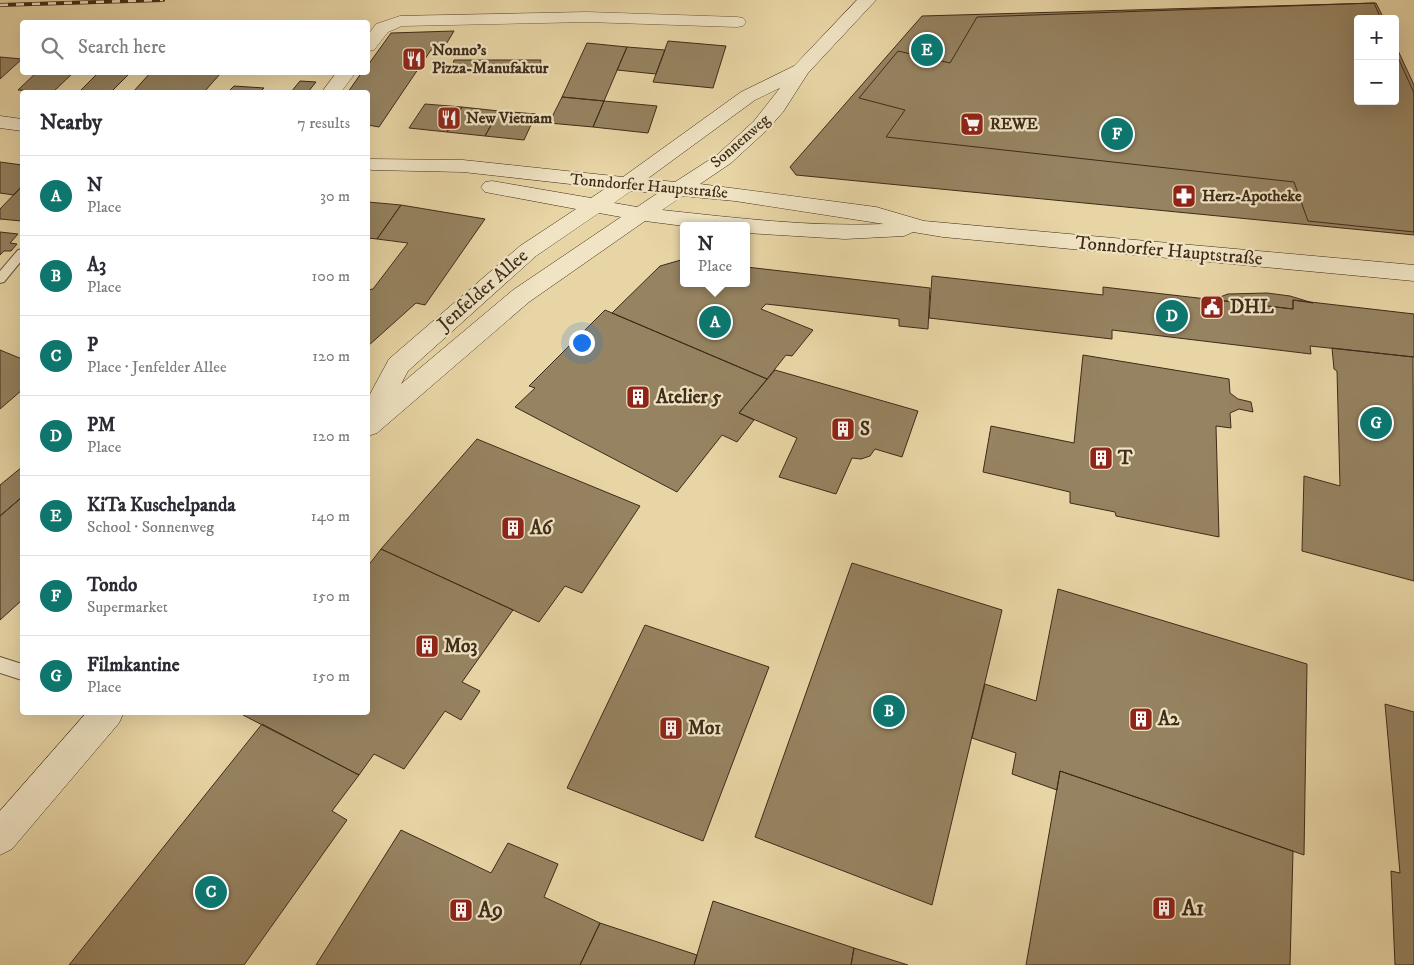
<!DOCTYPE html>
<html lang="en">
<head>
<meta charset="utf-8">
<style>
  body { margin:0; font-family:"IM FELL DW Pica",serif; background:#f7f7f7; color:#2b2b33 }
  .controls { position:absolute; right:15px; top:15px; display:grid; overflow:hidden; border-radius:5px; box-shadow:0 5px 20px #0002 }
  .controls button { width:45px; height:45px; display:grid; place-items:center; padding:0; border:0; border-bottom:1px solid #e1e1e2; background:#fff; color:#2b2b33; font:25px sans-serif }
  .you { position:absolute; left:581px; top:342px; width:18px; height:18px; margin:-12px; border:4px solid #fff; border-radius:50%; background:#1a73e8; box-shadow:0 0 0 8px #1a73e833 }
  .badge { display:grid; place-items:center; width:32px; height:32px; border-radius:50%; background:#0f766e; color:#fff; font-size:16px; font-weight:700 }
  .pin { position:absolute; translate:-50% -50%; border:2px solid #fff; box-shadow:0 1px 5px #0006 }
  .popup { position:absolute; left:680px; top:222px; width:70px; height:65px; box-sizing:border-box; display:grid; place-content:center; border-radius:5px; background:#fff; filter:drop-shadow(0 1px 4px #0005); font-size:16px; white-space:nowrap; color:#7c7c81 }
  .popup b { font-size:19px; color:#2b2b33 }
  .popup::after { content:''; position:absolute; left:50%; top:100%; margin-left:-10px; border:10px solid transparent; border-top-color:#fff }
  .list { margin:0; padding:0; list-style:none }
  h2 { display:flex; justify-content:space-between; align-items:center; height:65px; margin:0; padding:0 20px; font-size:21px }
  h2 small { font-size:16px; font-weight:400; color:#7c7c81 }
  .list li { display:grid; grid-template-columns:32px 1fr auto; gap:15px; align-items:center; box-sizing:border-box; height:80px; padding:0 20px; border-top:1px solid #e1e1e2 }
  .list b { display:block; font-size:19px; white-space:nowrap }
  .list p { margin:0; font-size:16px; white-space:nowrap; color:#7c7c81 }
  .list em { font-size:16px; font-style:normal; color:#7c7c81 }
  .icon { flex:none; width:28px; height:28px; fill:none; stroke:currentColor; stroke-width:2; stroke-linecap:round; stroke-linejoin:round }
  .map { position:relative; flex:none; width:1414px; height:965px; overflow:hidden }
  .search { position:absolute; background:#fff; box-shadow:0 5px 20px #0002; left:20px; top:20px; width:350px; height:55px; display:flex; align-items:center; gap:12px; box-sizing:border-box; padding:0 18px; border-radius:5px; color:#7c7c81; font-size:19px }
  .panel { position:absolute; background:#fff; box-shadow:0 5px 20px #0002; left:20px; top:90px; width:350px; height:625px; border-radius:5px }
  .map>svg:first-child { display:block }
  .building { fill:#968361; stroke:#3e2b18 }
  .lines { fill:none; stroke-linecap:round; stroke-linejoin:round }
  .lane-casing { stroke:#68563b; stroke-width:2 }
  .street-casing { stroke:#68563b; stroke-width:1 }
  .secondary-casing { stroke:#3e2b18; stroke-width:1 }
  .lane { fill:#f0e4c4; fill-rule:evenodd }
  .street { fill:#f0e4c4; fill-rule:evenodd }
  .secondary { fill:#f0e4c4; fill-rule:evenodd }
  .rail-casing { stroke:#3e2b18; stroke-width:4 }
  .rail { stroke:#f0e4c4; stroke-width:2.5; stroke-dasharray:8; stroke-linecap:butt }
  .labels { text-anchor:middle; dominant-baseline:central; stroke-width:4.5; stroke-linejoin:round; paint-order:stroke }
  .far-poi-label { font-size:16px; font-weight:bold; fill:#3e2b18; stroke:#f0e4c4; text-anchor:start }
  .far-street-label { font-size:16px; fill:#3e2b18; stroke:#f0e4c4 }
  .street-label { font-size:19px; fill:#3e2b18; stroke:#f0e4c4 }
  .poi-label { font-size:19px; font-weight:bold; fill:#3e2b18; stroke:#f0e4c4; text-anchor:start }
  .near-poi-label { font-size:22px; font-weight:bold; fill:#3e2b18; stroke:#f0e4c4; text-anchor:start }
</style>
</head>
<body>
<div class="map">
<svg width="1414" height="965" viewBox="0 0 1414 965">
  <rect width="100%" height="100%" fill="#e8d5a5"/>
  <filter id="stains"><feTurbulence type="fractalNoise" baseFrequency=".004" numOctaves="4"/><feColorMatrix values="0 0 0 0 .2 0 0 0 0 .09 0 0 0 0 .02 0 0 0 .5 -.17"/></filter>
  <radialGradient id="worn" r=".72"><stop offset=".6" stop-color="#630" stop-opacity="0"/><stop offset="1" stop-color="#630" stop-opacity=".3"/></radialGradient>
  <!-- building -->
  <path class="building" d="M1374 3 1381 19H1358V101H1395V51L1414 93V232L1308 221 1294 182 886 137 905 110 859 98 898 51 950 63 977 17Z
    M1376 3 1384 19H1358V101H1395V44L1414 85V235L796 175 790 167 922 16Z
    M454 31 442 51 431 50 379 127 368 125V92H348L362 72H368V65L391 33Z
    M668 41 726 46 713 88 653 82Z
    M587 43 627 47 604 101 562 97Z
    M627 47 665 50 656 74 617 70Z
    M0 57 22 59 0 79Z
    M454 60H541L539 72H451Z
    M37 72H74L53 92 18 90Z
    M99 72H113L129 74 111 92H79Z
    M151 72H207L220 74 204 92H133Z
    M300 81 316 82 308 92H291Z
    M234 86 264 88 260 92H228Z
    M562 97 604 101 593 127 549 123Z
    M604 101 657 106 648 133 593 127Z
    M425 104 462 107 447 132 409 128Z
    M462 107 499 111 485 136 447 132Z
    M499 111 536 114 524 140 485 136Z
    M0 162 22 165V186L14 195 0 193Z
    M22 186V221L0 219V209Z
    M368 202 401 205 377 239 368 238Z
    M401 205 485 219 425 305 416 303 368 346V290L373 289 408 243 377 239Z
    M0 232 18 234 10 243 17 244 11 251H4L0 255Z
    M681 260H684V283H746V267L930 288 928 329 899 326V319L766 304 761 309 813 330 792 356 786 355 767 379 612 313 660 266Z
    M932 276 1103 295V287L1293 309V300L1414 314V357L1310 346 1311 354 1112 330V339L929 318Z
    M1267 293 1290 296 1313 303 1293 300V309L1218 300 1220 297 1228 294Z
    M605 310 767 379 739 413 754 420 737 442 722 435 677 492 515 407 535 388 529 386Z
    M1332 348 1413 357 1414 581 1302 551 1304 476 1340 486 1337 371 1334 369Z
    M0 350 22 359V390L0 409Z
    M1083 355 1229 379 1230 393 1238 399 1251 402 1253 412 1239 409 1230 413 1231 428 1216 426 1219 537 1116 516 1115 512 1070 503V492L983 472 991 426 1074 443Z
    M775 370 918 411 902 457 875 449 870 456 861 459 852 458 836 494 779 477 797 438 739 413Z
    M477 439 640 506 582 593 565 586 539 622 381 549Z
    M22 467V497L0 516V485Z
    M22 497V600L0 620V516Z
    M381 549 513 610 462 682 480 691 461 720 445 711 404 769 374 754 359 775 243 715 245 712H368V566Z
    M852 563 1002 610 932 905 755 837Z
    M1058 589 1307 664 1304 855 1060 771 1057 790 1012 774 1016 753 972 738 985 684 1036 701Z
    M645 625 769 667 703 841 567 788Z
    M1385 704 1414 712V965H1395L1391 871 1400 873Z
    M262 724 359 775 332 811 347 820 244 965H69Z
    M1060 771 1293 851 1290 965H1026Z
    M401 830 491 873 508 843 558 864 544 897 600 923 580 965H316Z
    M713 901 854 948 851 965H694Z
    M600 923 697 955 694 965H580Z
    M854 948 908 965H851Z"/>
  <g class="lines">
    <!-- lane casing -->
    <g class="lane-casing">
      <path id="lane" d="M22 249V260L4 282 0 283V271L18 250Z
        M0 657 22 664V680L0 673Z"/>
    </g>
    <!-- street casing -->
    <g class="street-casing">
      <path id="street" d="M587 12 737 17 743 18 746 22 743 26 737 27 587 22 402 26 388 32 374 50 368 51V35L376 24 400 16Z
        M337 72H356L341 92H322Z"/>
    </g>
    <!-- secondary casing -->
    <g class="secondary-casing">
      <path id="secondary" d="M857 0H876L808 73 783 112 768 129 731 163 700 184 876 207 924 221 1414 265V281L943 237 913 232 904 236 845 239 746 233V226H684L645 221 529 302 377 433 368 436V398L389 359 520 246 576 209 485 192 481 187 485 182 492 181 591 198 606 188 463 172 372 170 368 169V159L463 160 623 177 741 92 794 66ZM780 88 754 121 717 155 675 182 647 179 755 100ZM631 191 658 193 637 207 614 203ZM683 196 735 201 884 224C809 227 736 218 662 210ZM599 213 621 217 513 290 401 384 408 371 536 256Z
        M0 116 22 119V131L0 128Z
        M87 712H124L119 723 12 849 0 855V811Z"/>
    </g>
    <!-- lane -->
    <use href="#lane" class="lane"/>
    <!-- street -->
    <use href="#street" class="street"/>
    <!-- secondary -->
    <use href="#secondary" class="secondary"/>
    <!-- rail casing -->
    <g class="rail-casing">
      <path id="rail" d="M0 5 163 0"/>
    </g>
    <!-- rail -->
    <use href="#rail" class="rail"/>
  </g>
  <!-- icons -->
  <defs>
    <g id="restaurant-square" transform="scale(1.25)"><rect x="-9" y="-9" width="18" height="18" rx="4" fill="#8f2418" stroke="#f0e4c4"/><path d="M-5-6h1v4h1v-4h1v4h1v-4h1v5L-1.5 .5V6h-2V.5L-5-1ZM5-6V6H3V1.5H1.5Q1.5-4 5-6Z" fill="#fff"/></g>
    <g id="supermarket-square" transform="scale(1.25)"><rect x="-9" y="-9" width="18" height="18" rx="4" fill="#8f2418" stroke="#f0e4c4"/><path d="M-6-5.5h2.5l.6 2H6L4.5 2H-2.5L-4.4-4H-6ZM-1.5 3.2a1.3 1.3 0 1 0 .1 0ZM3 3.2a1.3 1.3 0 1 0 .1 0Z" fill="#fff"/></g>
    <g id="pharmacy-square" transform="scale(1.25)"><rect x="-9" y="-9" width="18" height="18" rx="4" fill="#8f2418" stroke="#f0e4c4"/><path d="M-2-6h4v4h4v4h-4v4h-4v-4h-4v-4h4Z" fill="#fff"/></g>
    <g id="civic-square" transform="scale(1.25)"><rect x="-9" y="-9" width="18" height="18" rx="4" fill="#8f2418" stroke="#f0e4c4"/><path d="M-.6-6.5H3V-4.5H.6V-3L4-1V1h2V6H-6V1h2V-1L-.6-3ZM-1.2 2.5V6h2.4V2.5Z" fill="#fff"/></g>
    <g id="building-square" transform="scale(1.25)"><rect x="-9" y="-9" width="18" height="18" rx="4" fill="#8f2418" stroke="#f0e4c4"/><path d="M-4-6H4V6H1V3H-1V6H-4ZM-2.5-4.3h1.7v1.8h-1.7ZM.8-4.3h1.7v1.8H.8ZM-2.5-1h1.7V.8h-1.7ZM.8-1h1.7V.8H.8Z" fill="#fff"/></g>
  </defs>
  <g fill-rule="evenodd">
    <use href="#restaurant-square" x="414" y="59"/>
    <use href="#restaurant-square" x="449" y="118"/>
    <use href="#supermarket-square" x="972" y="124"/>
    <use href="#pharmacy-square" x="1184" y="196"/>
    <use href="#civic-square" x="1212" y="307"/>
    <use href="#building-square" x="638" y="397"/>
    <use href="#building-square" x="843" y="429"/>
    <use href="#building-square" x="1101" y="458"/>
    <use href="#building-square" x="513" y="528"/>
    <use href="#building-square" x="427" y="646"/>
    <use href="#building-square" x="1141" y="719"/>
    <use href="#building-square" x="671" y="728"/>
    <use href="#building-square" x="1164" y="908"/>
    <use href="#building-square" x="461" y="910"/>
  </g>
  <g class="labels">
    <!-- far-poi labels -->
    <g class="far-poi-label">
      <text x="432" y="50">Nonno's<tspan x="432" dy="18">Pizza-Manufaktur</tspan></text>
      <text x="466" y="118">New Vietnam</text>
      <text x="990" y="124">REWE</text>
      <text x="1202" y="196">Herz-Apotheke</text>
    </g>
    <!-- far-street labels -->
    <g class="far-street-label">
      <text transform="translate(740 141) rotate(-41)">Sonnenweg</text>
      <text transform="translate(649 186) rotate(5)">Tonndorfer Hauptstraße</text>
    </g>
    <!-- street labels -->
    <g class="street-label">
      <text transform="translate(1169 251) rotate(5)">Tonndorfer Hauptstraße</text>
      <text transform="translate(483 290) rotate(-41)">Jenfelder Allee</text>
    </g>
    <!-- poi labels -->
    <g class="poi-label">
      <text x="1230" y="307">DHL</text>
      <text x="656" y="397">Atelier 5</text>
      <text x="860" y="429">S</text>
      <text x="1118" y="458">T</text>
      <text x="530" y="528">A6</text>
      <text x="444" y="646">Mo3</text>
      <text x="1158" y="719">A2</text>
      <text x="688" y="728">Mo1</text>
    </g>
    <!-- near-poi labels -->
    <g class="near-poi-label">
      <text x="1182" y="908">A1</text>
      <text x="478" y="910">A9</text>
    </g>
  </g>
  <rect width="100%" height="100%" filter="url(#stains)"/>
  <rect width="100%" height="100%" fill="url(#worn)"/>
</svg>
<div class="controls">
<button>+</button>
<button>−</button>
</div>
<div class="you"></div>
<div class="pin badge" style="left:715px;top:322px">A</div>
<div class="popup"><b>N</b>Place</div>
<div class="pin badge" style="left:889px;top:711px">B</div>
<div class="pin badge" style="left:211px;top:892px">C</div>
<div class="pin badge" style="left:1172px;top:316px">D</div>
<div class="pin badge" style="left:927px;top:50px">E</div>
<div class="pin badge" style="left:1117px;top:134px">F</div>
<div class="pin badge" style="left:1376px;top:423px">G</div>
<div class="search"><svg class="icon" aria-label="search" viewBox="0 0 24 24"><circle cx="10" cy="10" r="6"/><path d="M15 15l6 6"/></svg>Search here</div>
<section class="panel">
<h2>Nearby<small>7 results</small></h2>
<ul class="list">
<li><span class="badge">A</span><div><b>N</b><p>Place</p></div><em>30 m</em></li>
<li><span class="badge">B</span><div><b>A3</b><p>Place</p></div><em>100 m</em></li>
<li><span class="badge">C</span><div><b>P</b><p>Place · Jenfelder Allee</p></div><em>120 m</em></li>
<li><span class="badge">D</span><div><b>PM</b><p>Place</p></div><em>120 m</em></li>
<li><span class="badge">E</span><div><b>KiTa Kuschelpanda</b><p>School · Sonnenweg</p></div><em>140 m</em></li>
<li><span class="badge">F</span><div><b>Tondo</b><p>Supermarket</p></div><em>150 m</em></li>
<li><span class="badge">G</span><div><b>Filmkantine</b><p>Place</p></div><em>150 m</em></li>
</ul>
</section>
</div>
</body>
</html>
